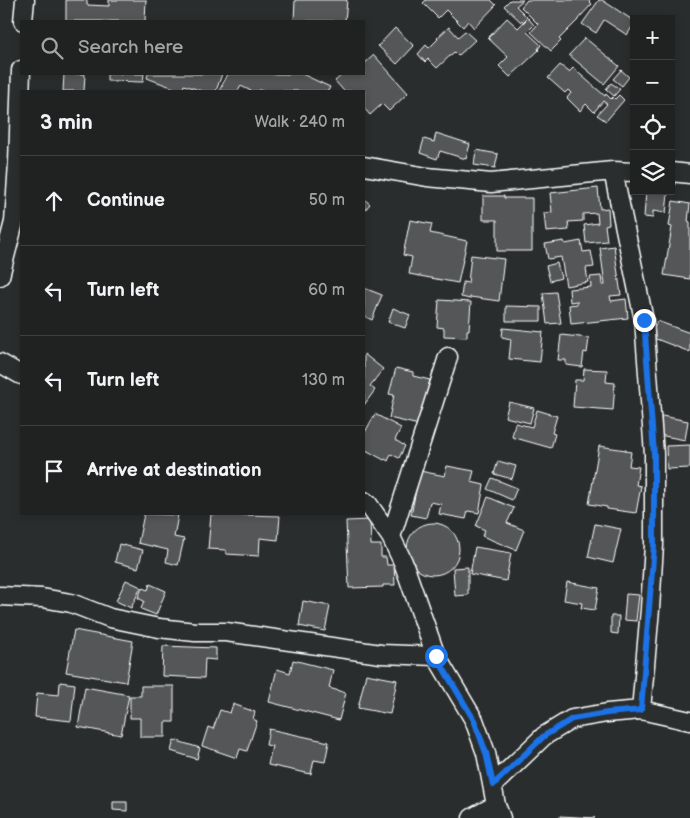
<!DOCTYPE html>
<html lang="en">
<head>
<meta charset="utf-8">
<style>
  body { margin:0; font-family:"Balsamiq Sans",sans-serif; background:#2d2f2f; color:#f1f3f6 }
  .controls { position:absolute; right:15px; top:15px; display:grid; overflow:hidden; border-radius:0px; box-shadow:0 2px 8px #0003 }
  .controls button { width:45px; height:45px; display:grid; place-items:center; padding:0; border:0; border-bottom:1px solid #3d3f40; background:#202222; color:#f1f3f6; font:25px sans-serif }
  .stop { position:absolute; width:15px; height:15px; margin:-11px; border:4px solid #1a73e8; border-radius:50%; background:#fff }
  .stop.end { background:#1a73e8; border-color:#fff; box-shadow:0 1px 5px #0008 }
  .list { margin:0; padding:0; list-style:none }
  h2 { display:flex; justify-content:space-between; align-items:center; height:65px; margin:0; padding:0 20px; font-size:21px }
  h2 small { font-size:16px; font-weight:400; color:#a2a4a5 }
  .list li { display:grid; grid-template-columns:32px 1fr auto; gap:15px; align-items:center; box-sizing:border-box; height:90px; padding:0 20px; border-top:1px solid #3d3f40 }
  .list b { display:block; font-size:19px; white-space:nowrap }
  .list em { font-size:16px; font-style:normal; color:#a2a4a5 }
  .icon { flex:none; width:28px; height:28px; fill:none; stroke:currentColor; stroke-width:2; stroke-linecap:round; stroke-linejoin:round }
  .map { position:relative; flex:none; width:690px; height:818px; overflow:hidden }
  .search { position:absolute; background:#202222; box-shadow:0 2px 8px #0003; left:20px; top:20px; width:345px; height:55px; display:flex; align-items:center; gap:12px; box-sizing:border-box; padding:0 18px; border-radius:0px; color:#a2a4a5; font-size:19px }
  .panel { position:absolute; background:#202222; box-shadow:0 2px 8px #0003; left:20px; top:90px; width:345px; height:425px; border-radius:0px }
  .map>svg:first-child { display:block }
  .building { fill:#555758; stroke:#fff }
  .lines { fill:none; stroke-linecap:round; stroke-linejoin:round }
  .minor-casing { stroke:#fff; stroke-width:21 }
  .minor { stroke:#2a2d2e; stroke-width:18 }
  .route { stroke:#1a73e8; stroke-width:6 }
</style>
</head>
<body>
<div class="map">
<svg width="690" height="818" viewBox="0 0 690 818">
  <rect width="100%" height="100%" fill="#2a2d2e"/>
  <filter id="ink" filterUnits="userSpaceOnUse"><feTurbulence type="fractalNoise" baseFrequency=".02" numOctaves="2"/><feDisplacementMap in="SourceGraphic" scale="10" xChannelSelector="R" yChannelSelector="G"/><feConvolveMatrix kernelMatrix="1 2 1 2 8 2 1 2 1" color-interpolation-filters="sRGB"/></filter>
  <g filter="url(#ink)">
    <!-- building -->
    <path class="building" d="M66 0H87V5L109 6V0H146L145 21H66Z
      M295 0H347L345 21H294Z
      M426 0H491L496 5 474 28 468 21 463 27 446 10 438 18 423 3Z
      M510 0H523L516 6 527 17 521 22 504 6Z
      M527 0H588L592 4 578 19V20L559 39 561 41 551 51 531 32 538 24 521 7Z
      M599 0H602L634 21V24L627 35 604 20 596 33 582 24Z
      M507 18 518 28 528 18 534 25 527 32 541 45 538 49 539 50 510 77 499 66 508 57 488 38Z
      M449 27 458 37 465 31 475 40 458 56 454 52 437 68 428 59 425 62 418 54 426 45 429 48 438 39 437 38Z
      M395 28 414 46 397 64 378 46Z
      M585 38 619 66 604 84 569 55Z
      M374 55 408 93 389 111 382 104 370 115 364 108V91H344L335 81 343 74H364V64Z
      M560 65 569 72 573 68 605 96 606 94 611 99 613 97 615 99 619 95 624 100 606 121 597 115 607 104 603 101 594 112 586 104 580 111 567 98 571 93 568 90 565 93 548 78Z
      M621 70 629 77 622 86 613 79Z
      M64 74H85L84 91H63Z
      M107 74H144L143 82 107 81Z
      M148 74H222L216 91H202L184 85 182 91 147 78Z
      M228 74H302L330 87 328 91H263L259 90 258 91H251L241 86 238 91H219Z
      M611 83 620 89 614 96 606 89Z
      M436 133 470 144 466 159 440 151 437 159 420 153 424 139 434 142Z
      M476 150 498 154 495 168 474 165Z
      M671 182 675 183 674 194 668 193 666 213 653 211V218L644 217 646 191H671Z
      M598 188 600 209 608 208 609 224 605 225 607 241 586 243 584 225 598 223 597 213 583 214V221L568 222 569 230 546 232 544 213 552 212 550 193Z
      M483 196H504V198H532V251H497V220H483Z
      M364 199 370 204 364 211Z
      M673 201 690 204 688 221 690 222V279L664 275 672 227 669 226Z
      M410 220 432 224 430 233 467 241 458 283 409 274 412 257 403 255Z
      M564 241 565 244 581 241 583 252 591 251 594 267 586 268 588 282 566 286 561 257 548 259 545 244Z
      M614 246 621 295 610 296 611 301 626 299 628 318 571 324 569 305 577 304V301L570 302 569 289 591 287 590 277 601 276 602 285H605L600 248Z
      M471 255 504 259 499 301 470 297V299L461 297 463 282 468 283Z
      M557 263 561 278 550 281 546 266Z
      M364 288 382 295 372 320 364 316Z
      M556 292 561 323 547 324 543 293Z
      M439 300 471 302 469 330H467V337L444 336V328L437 327Z
      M506 306 541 307V321H506Z
      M393 308 410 315 405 328 388 322Z
      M657 321 690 333V352L651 337Z
      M503 328 543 332 540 362 509 359 511 339 502 337Z
      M561 335 589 338 587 353 584 352 582 367 566 365V360H558Z
      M364 354 383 369 370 386 375 390 364 405Z
      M396 368 413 372V376L430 380 419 425 389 418 394 395 389 394Z
      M584 369 607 370 606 382 615 383 613 410 573 407 575 380H583Z
      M509 402 534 408 530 423 505 417Z
      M537 410 557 416 552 433 555 434 551 448 512 437 515 423 532 427Z
      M375 414 401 428 395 440 405 446 399 458 391 454 388 461 385 459 384 460 364 449V434Z
      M662 416 688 421 685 440 659 435Z
      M690 445V468L667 469 666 446Z
      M599 446 626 450V451L631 452 629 466 639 467 636 485 641 486 636 513 607 509V507L589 504Z
      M498 461 516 466 512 479 494 474Z
      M447 466 474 471 471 482 484 485 479 513 468 511 466 519 439 514 441 504 430 502 426 518 411 515 420 471 445 476Z
      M492 478 517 488 512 500 487 489Z
      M488 497 514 508 507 523 524 530 516 550 482 536 485 530 476 526Z
      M144 514 178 515 174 537 184 539 178 565 166 562 168 550 138 543Z
      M211 514 280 516 278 540 260 538 259 556 226 554V550L208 549Z
      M370 520 371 545H381V557H386L387 565H394L395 585H383V587L349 588 346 521Z
      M407 549a26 26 0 1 1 52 0a26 26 0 1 1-52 0Z
      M595 524 621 529 613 563 588 557Z
      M119 544 143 550 138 568 115 562Z
      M475 547 511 553 506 581 470 574Z
      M468 567V595L455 596 453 568Z
      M126 580 141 587 131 608 116 601Z
      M567 582 599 588 595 610 581 608 582 603 564 600Z
      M150 584 166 591 156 615 141 609 144 601 138 598 142 588 148 590Z
      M626 594 639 595 636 621 624 620Z
      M303 601 330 606 325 631 299 626Z
      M611 616H619L618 634 611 633Z
      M74 630 133 641 126 682 66 672Z
      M163 646 216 648V660L205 659 204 678 162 676Z
      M293 660 333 670 329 688 346 693 339 720 269 702 277 669 290 673Z
      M366 674 397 680 390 714 358 708Z
      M60 682 75 684 71 721 35 717 37 693 59 695Z
      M141 686H174V722H165V737H140V718H130V696H141Z
      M85 687 129 695 121 735 78 727Z
      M233 704 255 712 253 719 257 721 247 751 240 749 237 758 202 746 208 727 213 729 220 710 230 713Z
      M269 729 329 742 325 762 314 760 311 774 268 765 272 746 266 745Z
      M174 740 200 748 197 759 171 751Z
      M113 802H127V811L113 810Z
      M560 816 595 818H560Z"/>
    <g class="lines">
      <!-- minor casing -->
      <g class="minor-casing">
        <path id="minor" d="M23 21 25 0
          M364 166 427 177 491 183 613 171 634 172
          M613 171 644 320 654 454V545L650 609 641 710
          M671 172 690 174
          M0 276 14 222 18 163 21 70
          M0 363 21 375
          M364 501 368 504 391 537 403 562 436 656 474 720 486 753 496 805 501 818
          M391 537 448 357
          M0 596 42 598 71 603 110 618 159 628 195 632H226L381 654 436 656
          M493 785 544 736 572 719 607 713 641 710 690 721
          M472 818 496 805"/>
      </g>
      <!-- minor -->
      <use href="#minor" class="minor"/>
    </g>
  </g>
  <g class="lines" filter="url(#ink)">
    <!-- route -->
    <path class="route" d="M436 656 474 720 486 753 493 785 544 736 572 719 607 713 641 710 654 545V454L644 320"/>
  </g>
</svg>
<div class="controls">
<button>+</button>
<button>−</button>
<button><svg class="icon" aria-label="locate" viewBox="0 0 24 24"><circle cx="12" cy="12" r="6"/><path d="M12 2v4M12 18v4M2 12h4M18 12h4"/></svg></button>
<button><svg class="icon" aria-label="layers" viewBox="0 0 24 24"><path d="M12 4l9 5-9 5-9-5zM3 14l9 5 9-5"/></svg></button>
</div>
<div class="stop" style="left:436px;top:656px"></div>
<div class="stop end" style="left:644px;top:320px"></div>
<div class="search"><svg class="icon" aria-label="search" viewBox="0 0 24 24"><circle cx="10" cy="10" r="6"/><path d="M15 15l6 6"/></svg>Search here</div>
<section class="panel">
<h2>3 min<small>Walk · 240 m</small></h2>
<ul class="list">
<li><svg class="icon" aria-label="ahead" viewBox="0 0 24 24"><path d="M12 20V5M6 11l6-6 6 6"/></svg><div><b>Continue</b></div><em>50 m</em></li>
<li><svg class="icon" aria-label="left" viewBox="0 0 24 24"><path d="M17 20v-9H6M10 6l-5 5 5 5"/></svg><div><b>Turn left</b></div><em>60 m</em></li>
<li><svg class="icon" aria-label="left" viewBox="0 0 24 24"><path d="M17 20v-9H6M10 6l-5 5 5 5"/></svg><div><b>Turn left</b></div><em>130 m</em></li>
<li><svg class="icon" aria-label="arrive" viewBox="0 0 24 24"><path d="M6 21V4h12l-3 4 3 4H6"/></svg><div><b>Arrive at destination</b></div></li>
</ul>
</section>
</div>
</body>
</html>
